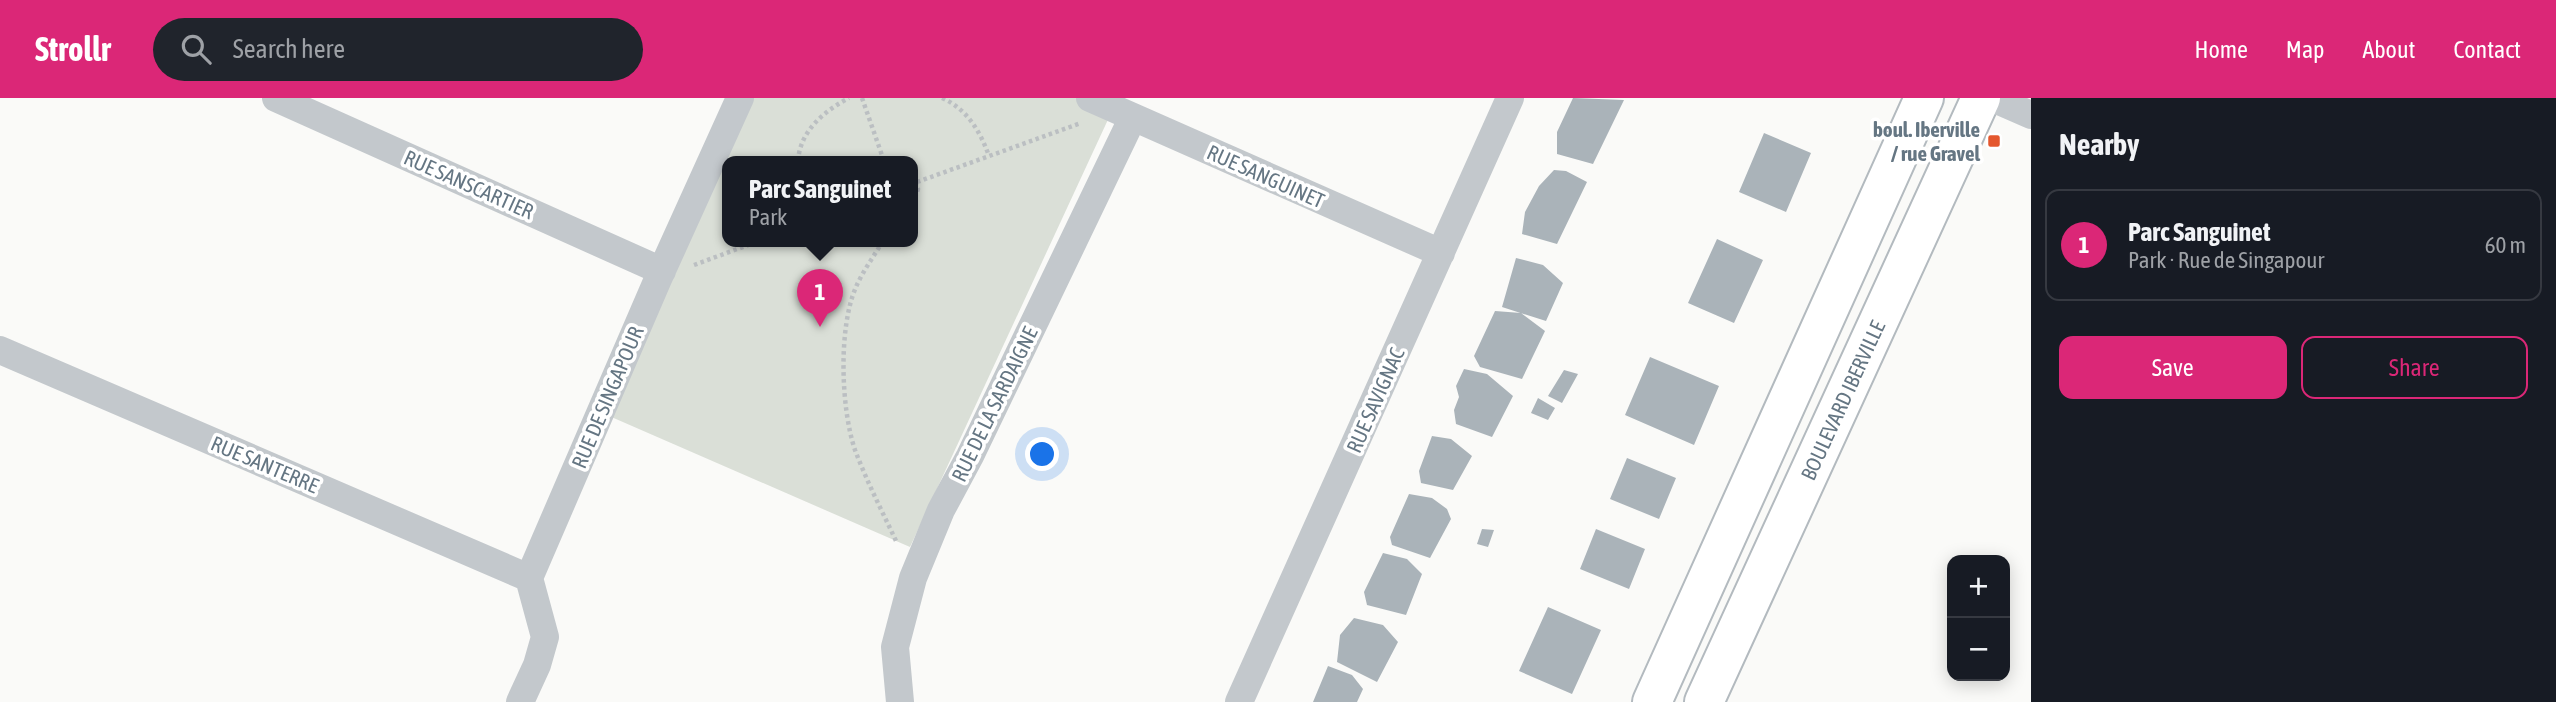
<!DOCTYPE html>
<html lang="en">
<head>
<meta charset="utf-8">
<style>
  body { margin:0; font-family:"Asap Condensed",sans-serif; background:#20242c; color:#f1f3f6 }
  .controls { position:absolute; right:21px; bottom:21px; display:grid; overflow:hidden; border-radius:14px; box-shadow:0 4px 18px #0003 }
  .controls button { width:63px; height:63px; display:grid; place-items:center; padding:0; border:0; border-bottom:2px solid #363941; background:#171b24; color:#f1f3f6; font:35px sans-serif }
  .you { position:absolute; left:1043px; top:357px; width:24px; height:24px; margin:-18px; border:5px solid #fff; border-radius:50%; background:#1a73e8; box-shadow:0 0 0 10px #1a73e833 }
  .badge { display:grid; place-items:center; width:46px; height:46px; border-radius:50%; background:#db2777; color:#fff; font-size:23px; font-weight:700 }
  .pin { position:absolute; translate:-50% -58px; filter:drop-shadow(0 2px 4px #0008) }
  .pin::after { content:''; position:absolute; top:37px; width:24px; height:21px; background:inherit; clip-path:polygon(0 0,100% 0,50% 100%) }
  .popup { position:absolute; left:722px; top:58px; width:196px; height:91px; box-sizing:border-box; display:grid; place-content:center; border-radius:14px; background:#171b24; filter:drop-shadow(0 2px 5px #0005); font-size:23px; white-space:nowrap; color:#9ea1a6 }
  .popup b { font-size:26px; color:#f1f3f6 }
  .popup::after { content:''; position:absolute; left:50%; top:100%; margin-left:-14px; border:14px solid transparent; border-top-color:#171b24 }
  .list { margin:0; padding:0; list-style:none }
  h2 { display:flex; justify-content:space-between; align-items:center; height:91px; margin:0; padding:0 28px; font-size:30px }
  h2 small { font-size:23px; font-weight:400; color:#9ea1a6 }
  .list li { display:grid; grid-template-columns:46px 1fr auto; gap:21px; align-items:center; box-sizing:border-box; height:112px; margin:0 14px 14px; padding:0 14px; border:2px solid #363941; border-radius:14px }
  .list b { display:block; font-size:26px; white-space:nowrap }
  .list p { margin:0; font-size:23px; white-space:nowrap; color:#9ea1a6 }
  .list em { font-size:23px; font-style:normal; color:#9ea1a6 }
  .actions { display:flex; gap:14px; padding:21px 28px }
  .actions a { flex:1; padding:16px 0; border:2px solid #db2777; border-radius:14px; text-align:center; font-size:24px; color:#db2777 }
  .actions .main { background:#db2777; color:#fff }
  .icon { flex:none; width:38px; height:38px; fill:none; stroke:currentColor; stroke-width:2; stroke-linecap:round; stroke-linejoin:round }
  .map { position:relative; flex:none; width:2031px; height:604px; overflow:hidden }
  header { display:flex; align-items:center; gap:42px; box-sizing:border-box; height:98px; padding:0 35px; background:#db2777; color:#fff }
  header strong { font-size:33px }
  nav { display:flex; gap:38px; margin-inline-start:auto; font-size:24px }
  .search { width:490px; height:63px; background:#20242c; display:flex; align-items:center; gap:18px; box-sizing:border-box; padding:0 24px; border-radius:38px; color:#9ea1a6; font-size:26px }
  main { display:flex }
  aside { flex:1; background:#171b24 }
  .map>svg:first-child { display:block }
  .green { fill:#dadfd7; fill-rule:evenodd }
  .building { fill:#aab3b9 }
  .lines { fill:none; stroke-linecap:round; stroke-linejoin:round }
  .secondary-casing { stroke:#b3babf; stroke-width:42 }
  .path { stroke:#bbbfc2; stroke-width:4.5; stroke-dasharray:3.5 3.5; stroke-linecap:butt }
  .street { stroke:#c3c8cc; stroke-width:28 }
  .secondary { stroke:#fff; stroke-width:38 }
  .poi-dot { fill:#e4572e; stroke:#fff; stroke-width:2.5 }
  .labels { text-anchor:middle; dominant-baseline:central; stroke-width:7; stroke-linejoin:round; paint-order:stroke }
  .poi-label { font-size:21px; font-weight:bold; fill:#657683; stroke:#fff; text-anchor:end }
  .street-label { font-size:21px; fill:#657683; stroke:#fff }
</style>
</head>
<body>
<header>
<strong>Strollr</strong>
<div class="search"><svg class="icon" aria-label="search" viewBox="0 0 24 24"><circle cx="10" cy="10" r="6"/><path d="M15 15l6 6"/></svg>Search here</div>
<nav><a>Home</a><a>Map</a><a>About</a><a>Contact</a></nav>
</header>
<main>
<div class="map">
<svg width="2031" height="604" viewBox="0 0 2031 604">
  <rect width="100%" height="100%" fill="#fafaf8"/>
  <!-- green -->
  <path class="green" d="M728 0H1118L910 449 593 311ZM727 63H913V143H727Z"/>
  <!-- building -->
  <path class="building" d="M1573 0 1624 2 1593 66 1557 56V34Z
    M1764 35 1811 55 1786 114 1739 94Z
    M1554 72 1566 73 1587 84 1557 146 1522 136 1525 114 1539 88Z
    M1717 141 1763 162 1734 225 1688 205Z
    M1516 160 1543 167 1563 185 1546 223 1502 209Z
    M1495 213 1521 215 1545 233 1522 281 1480 269 1474 258Z
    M1650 259 1719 288 1694 347 1625 317Z
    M1464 271 1487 276 1513 298 1492 339 1456 326 1454 312 1459 299 1456 288Z
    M1564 272 1578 276 1562 305 1548 298Z
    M1538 300 1555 310 1548 322 1531 315Z
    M1432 338 1451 341 1472 358 1453 392 1421 385 1419 373Z
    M1627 360 1676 380 1659 421 1610 401Z
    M1409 396 1432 400 1447 411 1451 421 1430 460 1392 447 1390 439Z
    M1482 431 1494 432 1488 449 1477 446Z
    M1596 431 1645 451 1629 491 1580 471Z
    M1383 455 1407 461 1422 476 1406 517 1367 507 1364 494Z
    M1548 509 1601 532 1572 596 1519 573Z
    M1354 520 1383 527 1398 544 1377 584 1337 564 1340 537Z
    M1328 568 1352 577 1363 591 1357 604H1313Z"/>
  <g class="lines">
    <!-- secondary casing -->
    <g class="secondary-casing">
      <g id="secondary">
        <path d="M1652 604 1924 0"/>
        <path id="s1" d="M1704 604 1981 0"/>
      </g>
    </g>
    <!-- path -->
    <path class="path" d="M862 0 884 63
      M942 0C967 11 980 33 989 58
      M798 63C800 33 824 13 849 0
      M913 77 918 91 913 106
      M917 84 1081 25
      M883 143C874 158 863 173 856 189 838 230 841 311 855 352 867 384 883 415 897 445
      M694 167 759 143"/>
    <!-- street -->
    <path class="street" d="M276 0 662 173
      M1090 0 1441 155
      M1992 0 2031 17
      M0 252 529 480
      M520 604 537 567 545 539 529 480 658 181 740 0
      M900 604 895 549 913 480 941 412 970 358 1133 19
      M1239 604 1510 0"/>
    <!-- secondary -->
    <use href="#secondary" class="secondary"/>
  </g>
  <!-- markers -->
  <rect class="poi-dot" x="1987" y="36" width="14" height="14" rx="3.5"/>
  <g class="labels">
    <!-- poi labels -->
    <g class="poi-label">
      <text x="1980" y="31">boul. Iberville<tspan x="1980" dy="24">/ rue Gravel</tspan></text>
    </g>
    <!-- street labels -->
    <g class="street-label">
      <text transform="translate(1266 78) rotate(24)">RUE SANGUINET</text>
      <text transform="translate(469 86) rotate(24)">RUE SANSCARTIER</text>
      <text transform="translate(607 299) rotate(-67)">RUE DE SINGAPOUR</text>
      <text transform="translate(1375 302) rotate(-66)">RUE SAVIGNAC</text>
      <text stroke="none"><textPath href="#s1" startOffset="332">BOULEVARD IBERVILLE</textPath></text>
      <text transform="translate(994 306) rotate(-64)">RUE DE LA SARDAIGNE</text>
      <text transform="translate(265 366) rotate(23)">RUE SANTERRE</text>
    </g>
  </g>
</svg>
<div class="controls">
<button>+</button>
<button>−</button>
</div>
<div class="you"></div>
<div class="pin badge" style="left:820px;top:229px">1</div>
<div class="popup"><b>Parc Sanguinet</b>Park</div>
</div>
<aside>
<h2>Nearby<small></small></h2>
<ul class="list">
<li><span class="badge">1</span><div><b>Parc Sanguinet</b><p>Park · Rue de Singapour</p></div><em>60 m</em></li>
</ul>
<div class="actions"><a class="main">Save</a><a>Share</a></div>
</aside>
</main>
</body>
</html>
